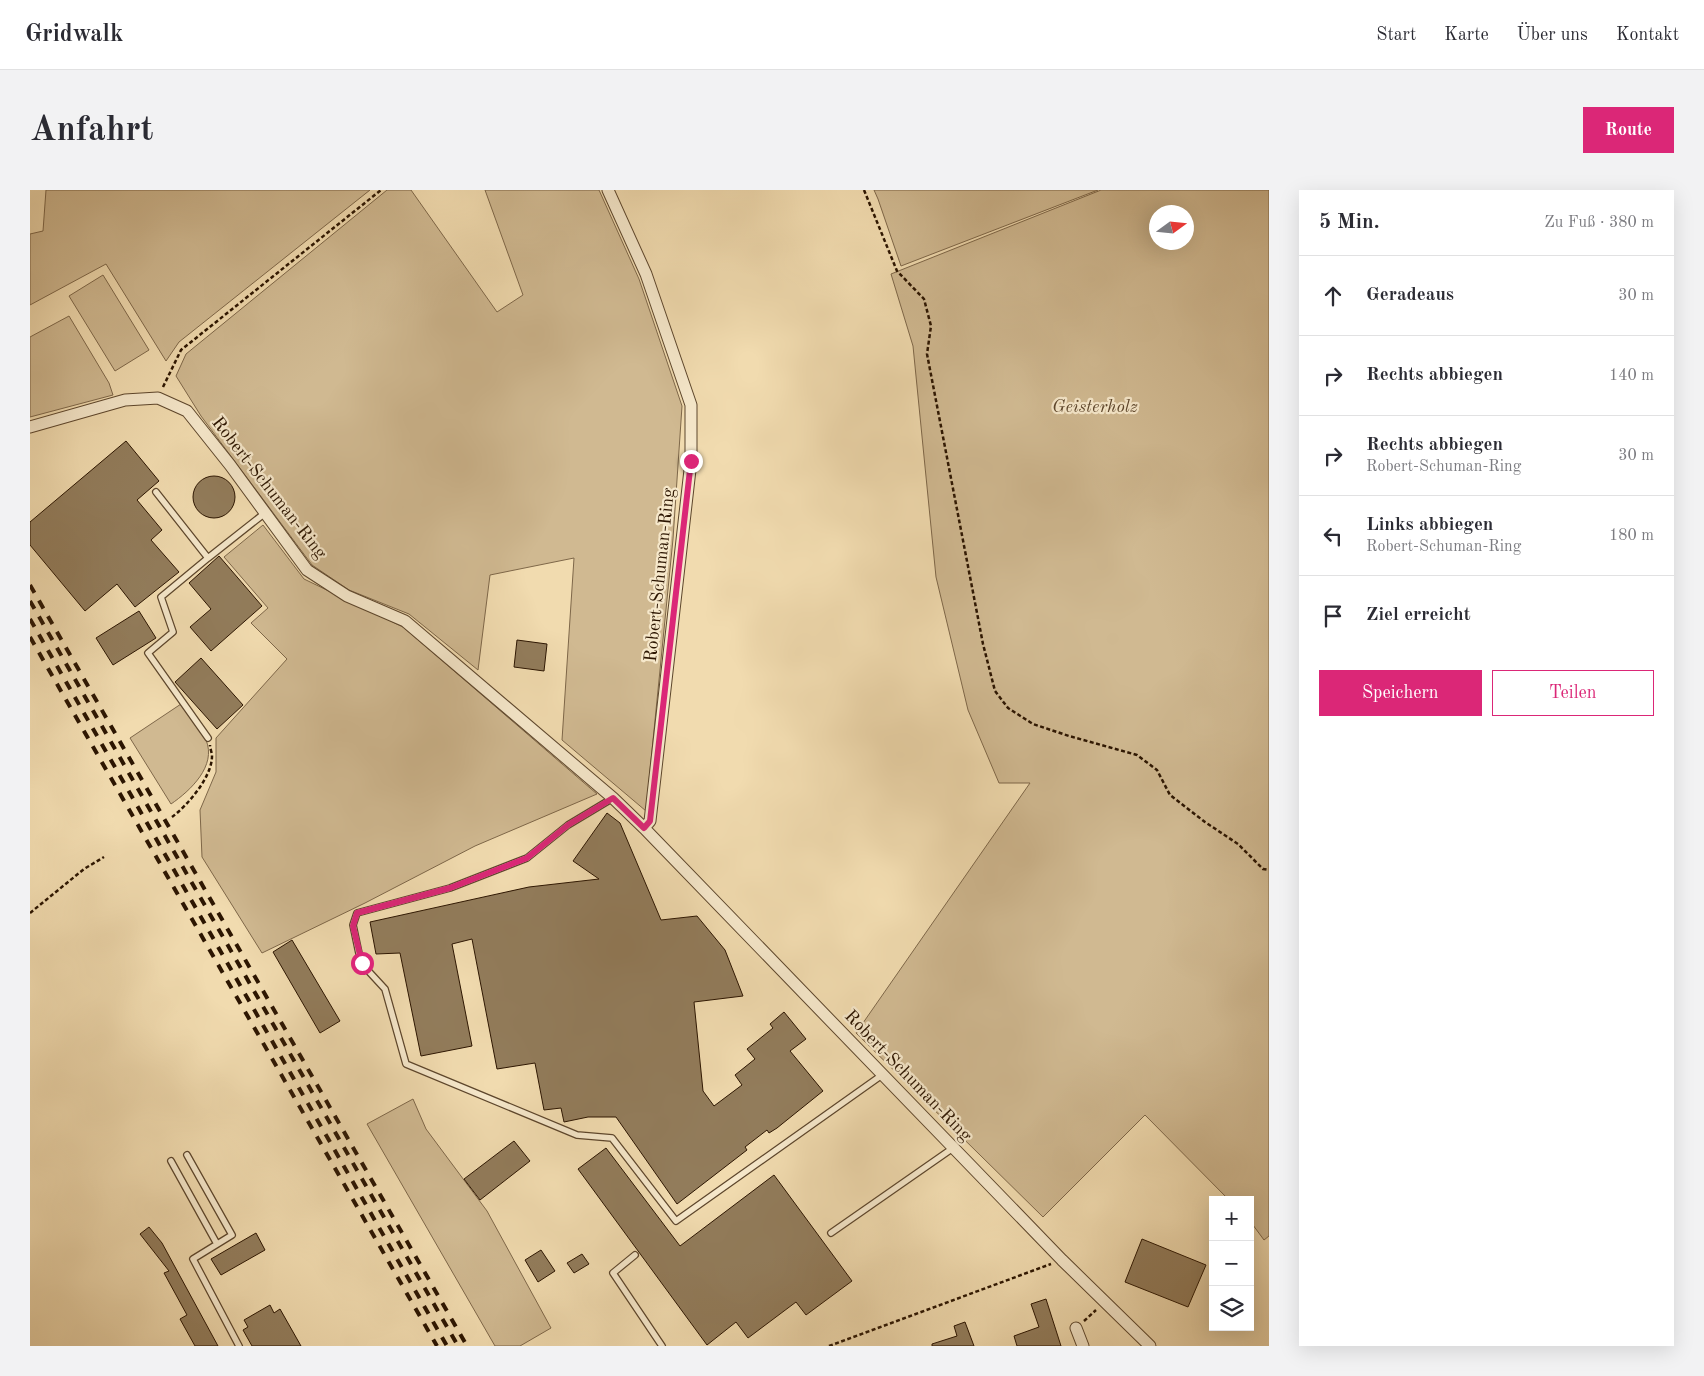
<!DOCTYPE html>
<html lang="de">
<head>
<meta charset="utf-8">
<style>
  body { margin:0; font-family:"Old Standard TT",serif; background:#f2f2f3; color:#2b2b33 }
  .controls { position:absolute; right:15px; bottom:15px; display:grid; overflow:hidden; border-radius:0px; box-shadow:0 5px 20px #0002 }
  .controls button { width:45px; height:45px; display:grid; place-items:center; padding:0; border:0; border-bottom:1px solid #e1e1e2; background:#fff; color:#2b2b33; font:25px sans-serif }
  .compass { position:absolute; left:1119px; top:15px; width:45px; height:45px; border-radius:50%; background:#fff; box-shadow:0 5px 20px #0002; rotate:75deg }
  .stop { position:absolute; width:15px; height:15px; margin:-11px; border:4px solid #db2777; border-radius:50%; background:#fff }
  .stop.end { background:#db2777; border-color:#fff; box-shadow:0 1px 5px #0008 }
  .list { margin:0; padding:0; list-style:none }
  h2 { display:flex; justify-content:space-between; align-items:center; height:65px; margin:0; padding:0 20px; font-size:21px }
  h2 small { font-size:16px; font-weight:400; color:#7c7c81 }
  .list li { display:grid; grid-template-columns:32px 1fr auto; gap:15px; align-items:center; box-sizing:border-box; height:80px; padding:0 20px; border-top:1px solid #e1e1e2 }
  .list b { display:block; font-size:19px; white-space:nowrap }
  .list p { margin:0; font-size:16px; white-space:nowrap; color:#7c7c81 }
  .list em { font-size:16px; font-style:normal; color:#7c7c81 }
  .actions { display:flex; gap:10px; padding:15px 20px }
  .actions a { flex:1; padding:11px 0; border:1px solid #db2777; border-radius:0px; text-align:center; font-size:18px; color:#db2777 }
  .actions .main { background:#db2777; color:#fff }
  .icon { flex:none; width:28px; height:28px; fill:none; stroke:currentColor; stroke-width:2; stroke-linecap:round; stroke-linejoin:round }
  .map { position:relative; flex:none; width:1239px; height:1156px; overflow:hidden; border-radius:0px }
  header { display:flex; align-items:center; gap:30px; box-sizing:border-box; height:70px; padding:0 25px; background:#fff; border-bottom:1px solid #e1e1e2 }
  header strong { font-size:24px }
  nav { display:flex; gap:28px; margin-inline-start:auto; font-size:18px }
  .intro { display:flex; align-items:center; justify-content:space-between; box-sizing:border-box; height:120px; padding:0 30px }
  h1 { margin:0; font-size:35px }
  .button { padding:12px 22px; border-radius:0px; background:#db2777; color:#fff; font-size:18px; font-weight:700 }
  main { display:flex; gap:30px; padding:0 30px }
  aside { flex:1; background:#fff; border-radius:0px; box-shadow:0 5px 20px #0002 }
  .map>svg:first-child { display:block }
  .green { fill:#d0b991; stroke:#7e6749; fill-rule:evenodd }
  .building { fill:#927c5b; stroke:#2c1501 }
  .lines { fill:none; stroke-linecap:round; stroke-linejoin:round }
  .lane-casing { stroke:#5d462c; stroke-width:8 }
  .street-casing { stroke:#5d462c; stroke-width:13 }
  .path { stroke:#2c1501; stroke-width:2.5; stroke-dasharray:4 2.5; stroke-linecap:butt }
  .lane { stroke:#f6e8cb; stroke-width:5.5 }
  .street { stroke:#f6e8cb; stroke-width:11 }
  .rail { stroke:#2c1501; stroke-width:4; stroke-dasharray:9 9; stroke-linecap:butt }
  .route { stroke:#db2777; stroke-width:6 }
  .labels { text-anchor:middle; dominant-baseline:central; stroke-width:4.5; stroke-linejoin:round; paint-order:stroke }
  .park-label { font-size:18px; font-style:italic; fill:#5d462c; stroke:#f6e8cb }
  .street-label { font-size:18px; fill:#2c1501; stroke:#f6e8cb }
</style>
</head>
<body>
<header>
<strong>Gridwalk</strong>
<nav><a>Start</a><a>Karte</a><a>Über uns</a><a>Kontakt</a></nav>
</header>
<div class="intro"><h1>Anfahrt</h1><a class="button">Route</a></div>
<main>
<div class="map">
<svg width="1239" height="1156" viewBox="0 0 1239 1156">
  <rect width="100%" height="100%" fill="#f1dbaf"/>
  <filter id="stains"><feTurbulence type="fractalNoise" baseFrequency=".004" numOctaves="4"/><feColorMatrix values="0 0 0 0 .2 0 0 0 0 .09 0 0 0 0 .02 0 0 0 .5 -.17"/></filter>
  <radialGradient id="worn" r=".72"><stop offset=".6" stop-color="#630" stop-opacity="0"/><stop offset="1" stop-color="#630" stop-opacity=".3"/></radialGradient>
  <!-- green -->
  <path class="green" d="M16 0H340L149 152 136 171 76 74 0 115V44L13 41Z
    M357 0H381L467 122 493 105 455 0H569L609 89 652 216 643 349 616 621 532 550 544 368 460 385 448 480 379 424 319 400 282 375 171 226 146 186 156 164Z
    M844 0H1068L871 76 848 9Z
    M1071 0H1239V1046L1234 1050 1220 1031V1010H1199L1115 925 1013 1027 826 843 1000 593H969L938 520 906 387 883 156 861 84ZM1126 22H1156V52H1126Z
    M73 85 119 160 85 181 39 106Z
    M39 126 79 193 83 205 0 227V147Z
    M233 335 274 389 373 437 567 604 445 656 335 713 232 763 172 667 170 620 186 582V548L257 469 221 433 238 418 194 367Z
    M151 514C159 525 170 537 176 550 187 576 160 601 141 614L100 548Z
    M383 909 396 939 457 1021 521 1138 490 1156H465L337 934Z"/>
  <!-- building -->
  <path class="building" d="M96 251 129 291 107 310 132 340 121 350 149 382 105 417 87 394 55 421 0 355V332Z
    M163 307a21 21 0 1 1 42 0a21 21 0 1 1-42 0Z
    M189 366 232 416 181 461 160 437 181 419 159 393Z
    M109 421 126 448 83 475 66 448Z
    M487 450 517 454 514 481 484 477Z
    M171 468 213 515 187 539 145 492Z
    M577 623 590 633 631 730 667 726 695 760 713 806 664 812 673 901 684 916 712 895 705 885 725 869 717 859 743 838 740 834 754 822 776 849 760 861 793 901 747 938 739 943 737 940 715 957 717 960 647 1014 586 927H558L534 932 531 918 514 920 505 873 467 879 442 749 422 754 442 856 391 866 370 763 346 764 340 732 499 697 569 689 543 671Z
    M262 750 310 831 290 843 243 762Z
    M484 951 500 971 450 1010 434 989Z
    M576 958 650 1056 744 985 822 1091 776 1125 766 1112 718 1148 706 1132 677 1155 548 979Z
    M119 1037 132 1053 188 1156H165L150 1129 157 1125 134 1083 139 1081 110 1044Z
    M226 1043 235 1060 191 1085 181 1069Z
    M1112 1049 1176 1075 1158 1117 1095 1092Z
    M511 1060 525 1081 508 1092 495 1070Z
    M552 1064 559 1074 544 1083 537 1073Z
    M1016 1109 1031 1156H987L984 1146 1009 1137 1001 1114Z
    M240 1115 244 1123 250 1119 271 1156H222L213 1140 218 1137 214 1130Z
    M935 1132 944 1156H902V1154L927 1146 924 1136Z"/>
  <g class="lines">
    <!-- lane casing -->
    <g class="lane-casing">
      <path id="lane" d="M126 302 178 368 235 323
        M178 368 131 407 143 442 118 463 178 548
        M583 608 538 635 497 668 420 698 327 723 323 735 331 773 355 799 376 874 547 945 582 948 646 1031 852 885
        M157 965 202 1045 163 1069 209 1156
        M141 971 187 1054
        M801 1043 923 958
        M605 1065 583 1083 632 1156"/>
    </g>
    <!-- street casing -->
    <g class="street-casing">
      <path id="street" d="M578 0 616 84 661 215V271L620 631 614 638
        M0 237 95 210 128 208 157 221 200 275 277 380 317 406 375 431 583 608 614 638 1032 1070 1120 1156
        M1046 1138 1053 1156"/>
    </g>
    <!-- path -->
    <path class="path" d="M834 0 867 81 894 109 901 136 897 164 953 454 965 501 978 518 1003 534 1039 546 1107 565 1127 580 1140 605 1175 632 1208 654 1233 679 1239 680
      M133 197 151 160 351 0
      M142 627C158 615 182 587 182 566 182 563 180 558 180 555
      M0 723 54 679 74 667
      M1054 1131 1066 1120
      M799 1156 1021 1074"/>
    <!-- lane -->
    <use href="#lane" class="lane"/>
    <!-- street -->
    <use href="#street" class="street"/>
    <!-- rail -->
    <path class="rail" d="M0 395 437 1156
      M0 411 428 1156
      M0 429 417 1156
      M0 447 407 1156"/>
  </g>
  <g class="lines">
    <!-- route -->
    <path class="route" d="M332 773 323 736 327 723 420 698 497 668 538 635 583 608 614 638 620 631 661 271"/>
  </g>
  <g class="labels">
    <!-- park labels -->
    <g class="park-label">
      <text x="1065" y="217">Geisterholz</text>
    </g>
    <!-- street labels -->
    <g class="street-label">
      <text transform="translate(239 298) rotate(52)">Robert-Schuman-Ring</text>
      <text transform="translate(630 385) rotate(-84)">Robert-Schuman-Ring</text>
      <text transform="translate(878 886) rotate(46)">Robert-Schuman-Ring</text>
    </g>
  </g>
  <rect width="100%" height="100%" filter="url(#stains)"/>
  <rect width="100%" height="100%" fill="url(#worn)"/>
</svg>
<div class="controls">
<button>+</button>
<button>−</button>
<button><svg class="icon" aria-label="layers" viewBox="0 0 24 24"><path d="M12 4l9 5-9 5-9-5zM3 14l9 5 9-5"/></svg></button>
</div>
<svg class="compass" viewBox="-18 -18 36 36"><path d="M0-13l5 13h-10z" fill="#e53935"/><path d="M0 13l5-13h-10z" fill="#7c7c81"/></svg>
<div class="stop" style="left:332px;top:773px"></div>
<div class="stop end" style="left:661px;top:271px"></div>
</div>
<aside>
<h2>5 Min.<small>Zu Fuß · 380 m</small></h2>
<ul class="list">
<li><svg class="icon" aria-label="ahead" viewBox="0 0 24 24"><path d="M12 20V5M6 11l6-6 6 6"/></svg><div><b>Geradeaus</b></div><em>30 m</em></li>
<li><svg class="icon" aria-label="right" viewBox="0 0 24 24"><path d="M7 20v-9h11M14 6l5 5-5 5"/></svg><div><b>Rechts abbiegen</b></div><em>140 m</em></li>
<li><svg class="icon" aria-label="right" viewBox="0 0 24 24"><path d="M7 20v-9h11M14 6l5 5-5 5"/></svg><div><b>Rechts abbiegen</b><p>Robert-Schuman-Ring</p></div><em>30 m</em></li>
<li><svg class="icon" aria-label="left" viewBox="0 0 24 24"><path d="M17 20v-9H6M10 6l-5 5 5 5"/></svg><div><b>Links abbiegen</b><p>Robert-Schuman-Ring</p></div><em>180 m</em></li>
<li><svg class="icon" aria-label="arrive" viewBox="0 0 24 24"><path d="M6 21V4h12l-3 4 3 4H6"/></svg><div><b>Ziel erreicht</b></div></li>
</ul>
<div class="actions"><a class="main">Speichern</a><a>Teilen</a></div>
</aside>
</main>
</body>
</html>
